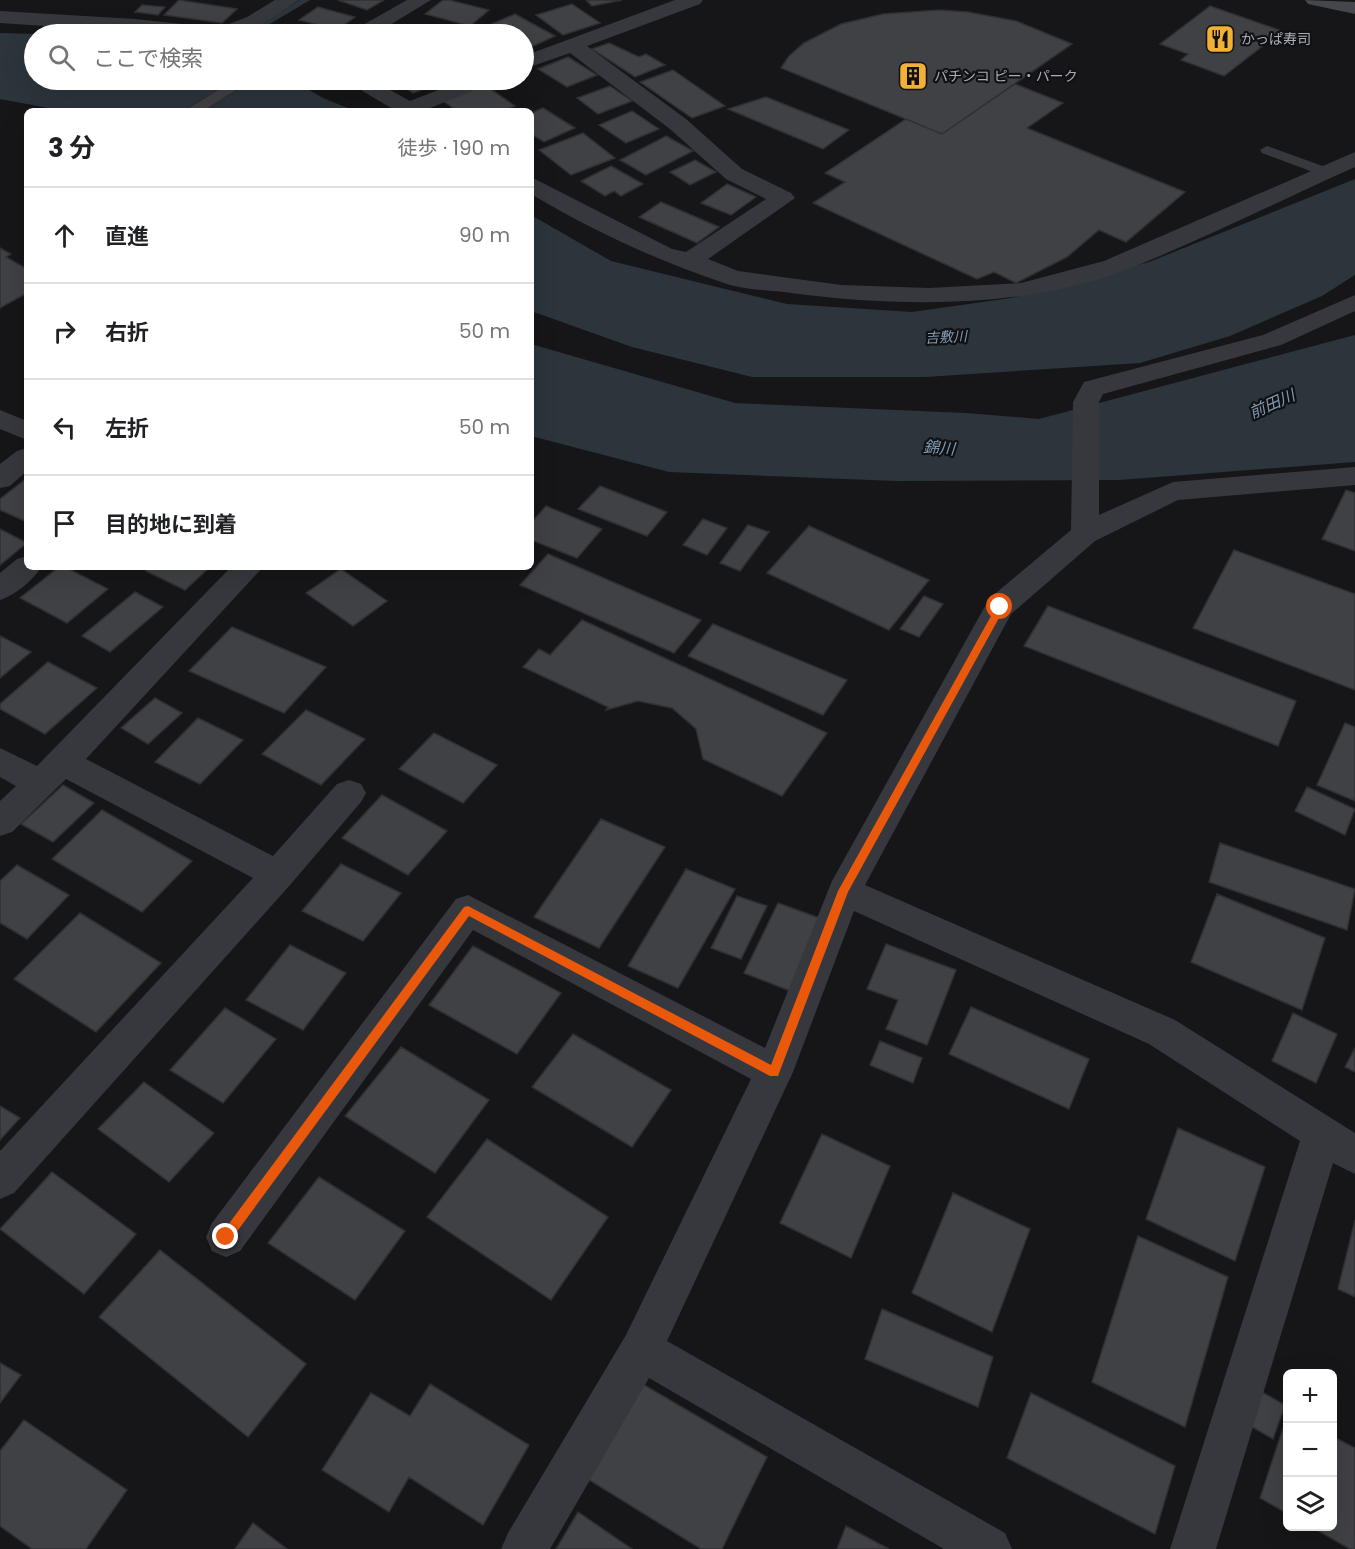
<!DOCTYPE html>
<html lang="ja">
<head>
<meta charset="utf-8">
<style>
  body { margin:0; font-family:Poppins,"Noto Sans JP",sans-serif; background:#f2f2f2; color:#202124 }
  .controls { position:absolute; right:18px; bottom:18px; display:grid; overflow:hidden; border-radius:9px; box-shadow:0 6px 24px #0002 }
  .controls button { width:54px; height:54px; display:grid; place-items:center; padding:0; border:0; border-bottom:2px solid #e0e0e0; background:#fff; color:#202124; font:30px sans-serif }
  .stop { position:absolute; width:18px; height:18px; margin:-14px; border:4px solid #ea580c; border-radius:50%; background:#fff }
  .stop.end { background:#ea580c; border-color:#fff; box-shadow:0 2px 6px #0008 }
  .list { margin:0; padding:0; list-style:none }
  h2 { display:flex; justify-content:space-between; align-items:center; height:78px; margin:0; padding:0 24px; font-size:26px }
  h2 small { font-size:20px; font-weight:400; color:#757577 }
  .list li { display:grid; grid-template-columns:39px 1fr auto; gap:18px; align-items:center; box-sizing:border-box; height:96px; padding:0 24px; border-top:2px solid #e0e0e0 }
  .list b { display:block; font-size:22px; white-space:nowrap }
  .list em { font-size:20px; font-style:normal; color:#757577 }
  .icon { flex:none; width:33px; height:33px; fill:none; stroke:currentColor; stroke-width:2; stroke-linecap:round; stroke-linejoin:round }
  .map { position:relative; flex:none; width:1355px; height:1549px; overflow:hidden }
  .search { position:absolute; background:#fff; box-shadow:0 6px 24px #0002; left:24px; top:24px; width:510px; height:66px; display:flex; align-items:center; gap:15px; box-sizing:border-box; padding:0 21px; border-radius:33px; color:#757577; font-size:22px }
  .panel { position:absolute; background:#fff; box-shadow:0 6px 24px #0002; left:24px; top:108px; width:510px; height:462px; border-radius:9px }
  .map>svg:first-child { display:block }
  .water { fill:#2c353c }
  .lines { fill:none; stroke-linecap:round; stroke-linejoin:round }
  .stream { fill:#2c353c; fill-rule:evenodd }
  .building { fill:#404145; stroke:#303034; stroke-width:1.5 }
  .lane { fill:#37383d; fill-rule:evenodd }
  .street { fill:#37383d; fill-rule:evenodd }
  .secondary { fill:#45474d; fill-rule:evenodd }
  .route { fill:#ea580c }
  .labels { text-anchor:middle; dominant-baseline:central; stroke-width:4.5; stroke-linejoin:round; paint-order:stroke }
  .far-poi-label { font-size:14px; fill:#a8adb8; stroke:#111113; text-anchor:start }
  .far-water-label { font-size:14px; font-style:italic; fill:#7f9bb3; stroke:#111113 }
  .water-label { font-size:16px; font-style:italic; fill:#7f9bb3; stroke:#111113 }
</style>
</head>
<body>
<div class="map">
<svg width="1355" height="1549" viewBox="0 0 1355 1549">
  <rect width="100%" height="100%" fill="#161618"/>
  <!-- water -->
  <path class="water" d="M0 33 38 34H34V80H292L323 98 355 111H64L0 99Z
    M1355 179V275L1322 296 1230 336 1140 363 925 377H752L632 347 531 311V215L611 261 787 304 912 312 1011 298 1149 262Z
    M1355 335V462L1119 480 897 481 669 472 531 436V344L735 403 966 413 1039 419Z"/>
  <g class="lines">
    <!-- stream -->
    <path class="stream" d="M300 0H310L253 34H244Z"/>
  </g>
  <!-- building -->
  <path class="building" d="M179 0 237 9 222 23 164 15Z
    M338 0H384L367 10Z
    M443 0H449L489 10 470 26 425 14Z
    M586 0H622L592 6Z
    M572 4 600 23 563 35 536 15Z
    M142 5 165 7 158 15 135 12Z
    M1210 6 1282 31 1224 76 1181 60 1188 54 1160 44Z
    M318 7 355 17 337 30 299 20Z
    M939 10 968 12 1016 21 1072 44 942 134 781 68 789 56 804 43 841 24 883 14Z
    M515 14 555 36 527 49 524 47V34H502L487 26Z
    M609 43 639 57 646 54 665 65 635 77 592 49Z
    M568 57 597 75 567 87 538 69Z
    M673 70 725 106 692 118 640 82Z
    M233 80H253L204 111H183Z
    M395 80H449L413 93Z
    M1015 84 1063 103 1027 128 1185 192 1126 242 1099 230 1067 257 1016 283 994 272 977 279 813 203 845 182 825 173 906 119 942 134Z
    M485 85 515 106 502 111H457L443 101Z
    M610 86 632 101 598 114 577 98Z
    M766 97 849 130 823 149 728 109Z
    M543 108 575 128 544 142 531 134V113Z
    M632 111 659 129 626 143 599 125Z
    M583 133 615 158 571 175 539 150Z
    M666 136 693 151 646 175 620 160Z
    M695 160 716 172 690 185 670 172Z
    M611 166 643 184 621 196 614 191 605 196 581 181Z
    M727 184 756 197 731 215 701 203Z
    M661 202 719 227 697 243 639 217Z
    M0 248 11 254 6 257 27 269V293L0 308Z
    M27 478V522L0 510V499Z
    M600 486 667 512 647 536 578 509Z
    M1346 490 1355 493V551L1322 539Z
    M546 506 602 529 577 558 531 540V523Z
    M703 519 727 528 707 555 683 545Z
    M748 525 769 532 740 571 720 563Z
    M809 526 929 580 889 630 767 573Z
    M0 529 27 543 0 565Z
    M1234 550 1355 594V690L1193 628Z
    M548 554 701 620 674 653 520 585Z
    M59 567H65L108 589 67 623 20 598Z
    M150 567H210L185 590 146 571Z
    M341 569 387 601 353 626 306 593Z
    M135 592 163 607 110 652 82 636Z
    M924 596 943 604 919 637 900 629Z
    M1048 606 1296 701 1278 746 1024 646Z
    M582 620 827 733 782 796 703 759 696 729 672 708 638 701 606 710 608 707 523 667 539 649 550 655Z
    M713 624 847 680 823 715 688 656Z
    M232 627 326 667 284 713 189 671Z
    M0 636 31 652 0 678Z
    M48 662 97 688 45 734 0 709V704Z
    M155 698 182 713 148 744 121 728Z
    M306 710 365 739 321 785 262 754Z
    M198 718 243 740 200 784 155 762Z
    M1345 723 1355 727V801L1317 785Z
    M434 733 497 765 463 803 399 769Z
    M63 785 94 803 53 842 21 824Z
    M1307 787 1355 809 1345 835 1295 811Z
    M382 795 447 831 408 875 342 838Z
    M102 810 192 861 142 912 52 859Z
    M601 819 665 847 599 948 534 917Z
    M1220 843 1355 889 1347 930 1209 882Z
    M341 864 401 893 363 941 302 911Z
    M17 865 69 895 27 939 0 923V881Z
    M686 869 735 889 678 988 628 966Z
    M1217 894 1325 938 1302 1010 1191 962Z
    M737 896 767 906 741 959 711 948Z
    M778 903 825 920 793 992 744 973Z
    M80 913 161 963 96 1032 14 979Z
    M886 944 956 970 927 1045 886 1029 898 1000 867 989Z
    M290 945 346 973 303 1030 246 1000Z
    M473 946 561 993 517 1054 429 1005Z
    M971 1007 1089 1059 1069 1109 949 1054Z
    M225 1008 276 1039 223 1103 170 1070Z
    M1293 1013 1337 1034 1316 1083 1272 1061Z
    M573 1034 671 1090 632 1147 532 1087Z
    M880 1041 922 1058 913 1083 870 1065Z
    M401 1047 489 1100 435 1173 345 1116Z
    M1355 1048V1072L1345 1067Z
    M144 1082 214 1133 169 1182 98 1129Z
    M0 1106 20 1118 0 1140Z
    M1178 1128 1265 1167 1235 1261 1146 1219Z
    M822 1134 890 1166 851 1258 780 1223Z
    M487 1139 608 1217 551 1300 427 1217Z
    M52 1172 136 1234 84 1294 0 1229Z
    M319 1177 405 1231 355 1300 268 1243Z
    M953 1193 1030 1229 992 1332 912 1293Z
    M1355 1220V1297L1338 1289Z
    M1138 1236 1228 1277 1185 1427 1092 1382Z
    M160 1250 306 1364 248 1437 99 1317Z
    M882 1309 993 1357 978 1407 865 1359Z
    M0 1363 21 1375 0 1403Z
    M639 1382 767 1457 722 1549H701L586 1478Z
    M430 1384 529 1445 483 1525 409 1477 389 1512 322 1470 371 1393 410 1416Z
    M1260 1391 1285 1405 1273 1439 1247 1424Z
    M1031 1393 1175 1466 1155 1534 1007 1458Z
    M1288 1413V1514L1260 1498Z
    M24 1420 127 1490 86 1549H32L0 1526V1451Z
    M1332 1436 1355 1448V1549H1350L1310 1526H1332Z
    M578 1512 632 1549H556Z
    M253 1523 287 1549H235Z
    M846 1526 889 1549H837Z"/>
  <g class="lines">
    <!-- lane -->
    <path class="lane" d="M1267 146 1331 169 1333 172 1326 176 1321 175 1262 153 1260 150Z"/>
    <!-- street -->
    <path class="street" d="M275 0H299L261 25 239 34H166L0 23V11L135 19 219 28 247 17Z
      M407 0H431L375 34H351L354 30Z
      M675 0H703L700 4 587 46 686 119 742 169 791 193 795 198 708 259 738 271 841 285 929 288 1021 283 1104 261 1355 152V167C1279 201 1200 241 1123 271 1021 309 898 307 791 293 769 290 744 290 724 283 656 260 593 231 531 194V177L672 249 686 252 766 199 726 179 670 129 570 53 524 69V56Z
      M347 80H372L410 101 464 80H493L489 84 423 111H396L351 84Z
      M1355 295V311L1281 345 1103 394 1099 402V515L1173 482 1355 467V485L1178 500 1095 541 1011 614 865 885 1175 1020 1355 1133V1174L1333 1163 1216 1549H1170L1300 1141 1149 1044 854 911 793 1072 667 1341 1005 1533 1012 1549H944L649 1378 550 1549H501L508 1533 626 1335 751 1079 473 930 240 1251 226 1257 212 1251 206 1237 212 1223 456 899 468 895 765 1048 832 881 989 599 1071 530 1073 402 1084 382 1263 335Z
      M0 410 27 421V440L0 429Z
      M27 448V471L10 486 0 488V464L17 451Z
      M27 556V567H41C33 581 15 595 0 600V573L17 559Z
      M231 567H263L86 759 273 856 337 784 349 780 361 784 366 793 361 802 290 885 14 1193 0 1199V1151L253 878 66 779 12 832 0 836V801L16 786 0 777V748L37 766Z"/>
    <!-- secondary -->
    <path class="secondary" d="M1305 0 1355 2V14L1308 4Z"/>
  </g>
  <!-- route -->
  <path class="route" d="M1000 604 1005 607 848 892 778 1076H770L469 916 230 1241H222V1233L464 907 468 906 771 1065 838 891 996 607Z"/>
  <!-- icons -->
  <defs>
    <g id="restaurant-square" transform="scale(1.5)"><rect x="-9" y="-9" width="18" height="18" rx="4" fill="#f2b134" stroke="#111113"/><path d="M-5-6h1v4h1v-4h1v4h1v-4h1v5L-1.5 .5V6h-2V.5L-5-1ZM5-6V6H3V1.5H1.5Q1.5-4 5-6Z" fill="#111"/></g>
    <g id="building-square" transform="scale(1.5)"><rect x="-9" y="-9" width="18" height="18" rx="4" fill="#f2b134" stroke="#111113"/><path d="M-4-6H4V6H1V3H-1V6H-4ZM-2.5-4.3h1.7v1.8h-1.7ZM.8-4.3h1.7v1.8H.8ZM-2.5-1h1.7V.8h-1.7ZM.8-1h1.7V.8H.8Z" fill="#111"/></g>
  </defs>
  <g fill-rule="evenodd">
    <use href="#restaurant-square" x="1220" y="39"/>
    <use href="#building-square" x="913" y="76"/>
  </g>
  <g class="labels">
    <!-- far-poi labels -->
    <g class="far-poi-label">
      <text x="1241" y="39">かっぱ寿司</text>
      <text x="934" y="76">パチンコ ピー・パーク</text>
    </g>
    <!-- far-water labels -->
    <g class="far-water-label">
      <text transform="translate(946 337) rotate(-3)">吉敷川</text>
    </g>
    <!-- water labels -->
    <g class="water-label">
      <text transform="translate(1272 404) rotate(-24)">前田川</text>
      <text transform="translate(939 448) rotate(4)">錦川</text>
    </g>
  </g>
</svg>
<div class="controls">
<button>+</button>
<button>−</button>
<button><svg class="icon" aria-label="layers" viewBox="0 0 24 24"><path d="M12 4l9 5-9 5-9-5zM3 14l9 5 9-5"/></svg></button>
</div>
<div class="stop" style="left:1000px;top:607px"></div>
<div class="stop end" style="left:226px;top:1237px"></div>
<div class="search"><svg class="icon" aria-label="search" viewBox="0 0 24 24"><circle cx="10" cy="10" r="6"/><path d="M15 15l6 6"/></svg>ここで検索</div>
<section class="panel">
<h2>3 分<small>徒歩 · 190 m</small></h2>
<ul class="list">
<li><svg class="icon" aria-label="ahead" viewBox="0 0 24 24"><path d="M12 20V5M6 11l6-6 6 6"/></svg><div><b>直進</b></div><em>90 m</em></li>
<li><svg class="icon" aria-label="right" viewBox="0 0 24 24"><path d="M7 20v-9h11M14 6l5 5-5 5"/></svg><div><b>右折</b></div><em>50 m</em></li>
<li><svg class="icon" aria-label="left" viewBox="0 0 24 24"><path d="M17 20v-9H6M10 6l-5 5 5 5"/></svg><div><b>左折</b></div><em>50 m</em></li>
<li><svg class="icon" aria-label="arrive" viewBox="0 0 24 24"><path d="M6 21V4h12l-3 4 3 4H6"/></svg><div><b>目的地に到着</b></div></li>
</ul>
</section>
</div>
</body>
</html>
